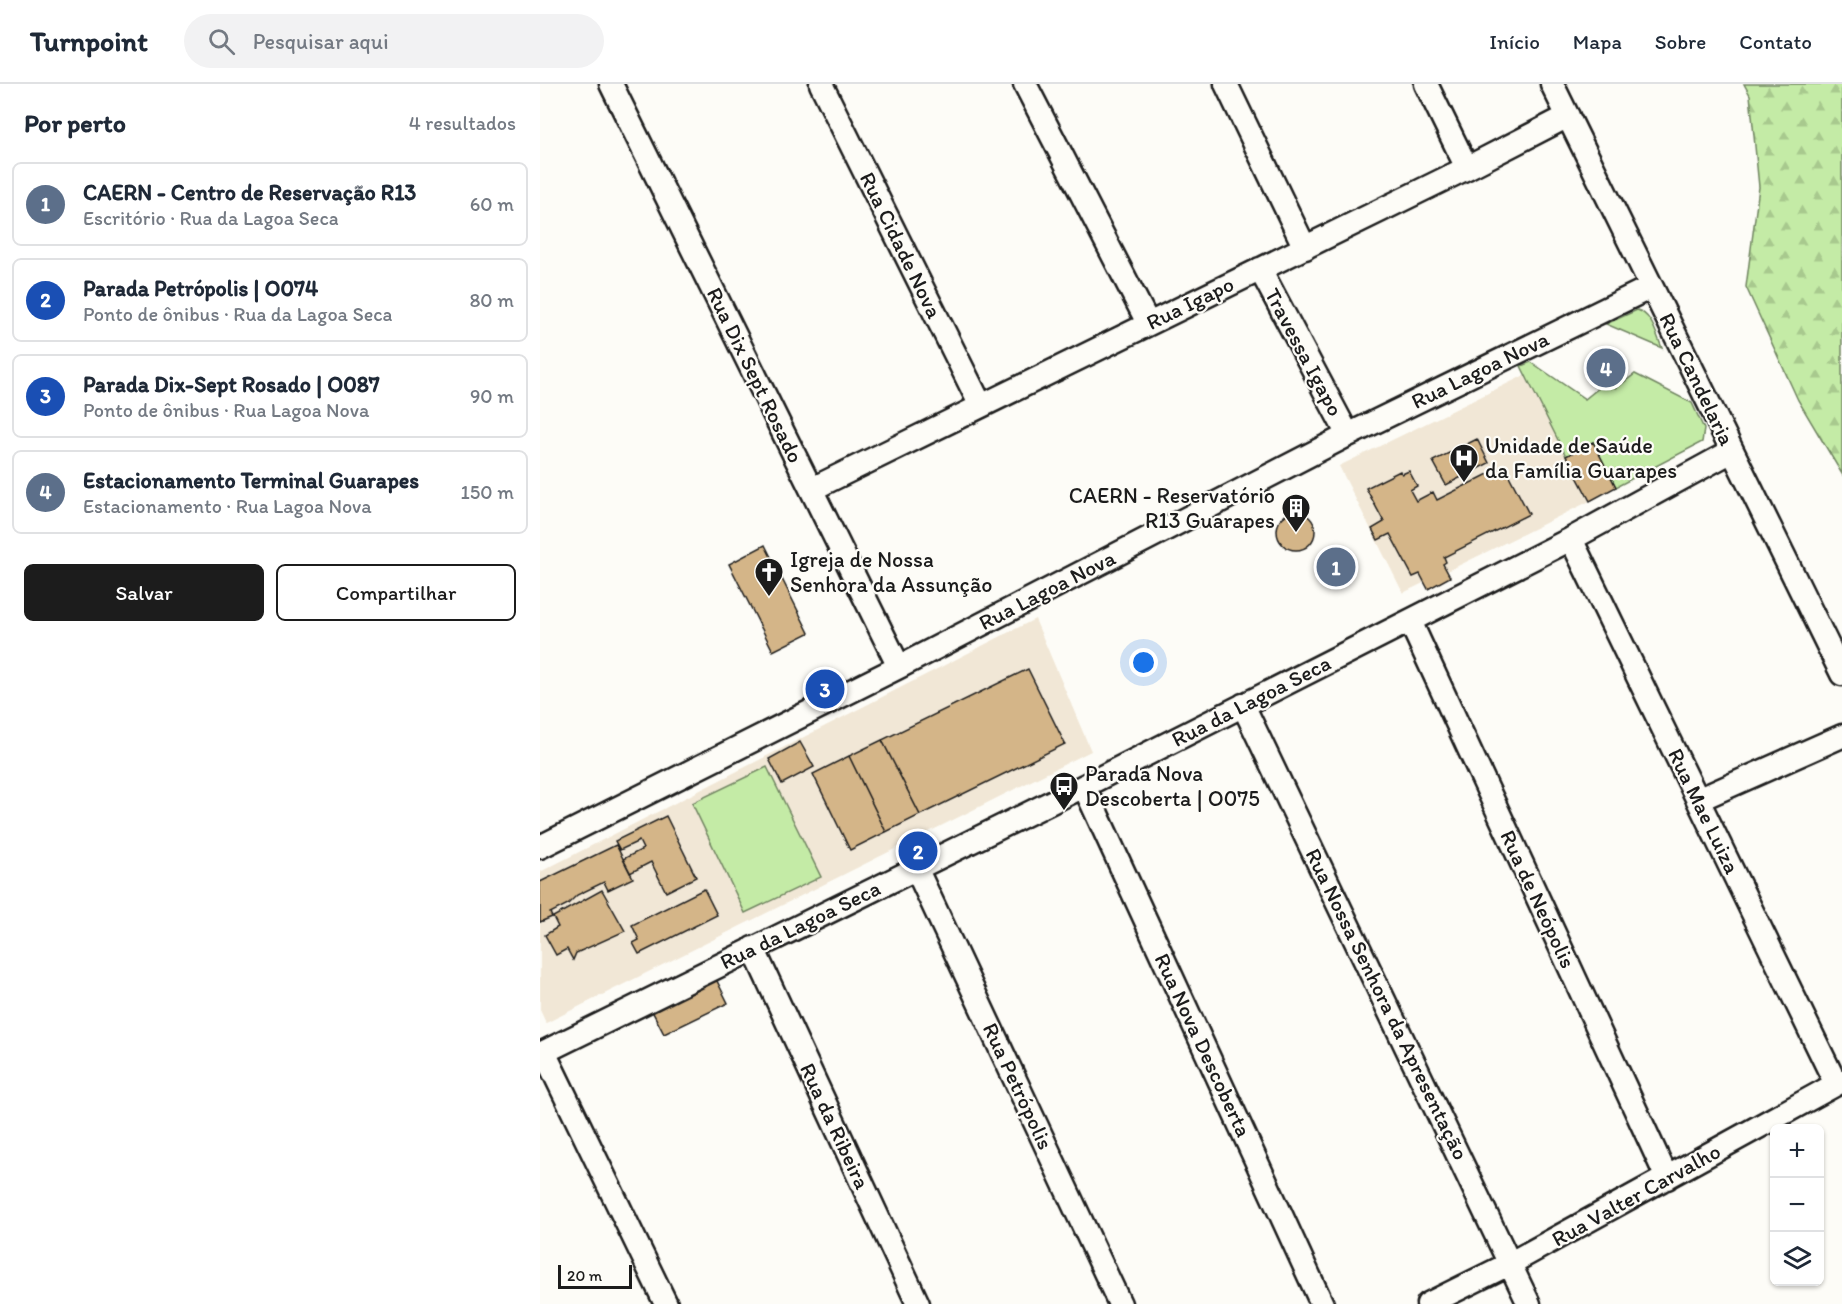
<!DOCTYPE html>
<html lang="pt">
<head>
<meta charset="utf-8">
<style>
  body { margin:0; font-family:Itim,sans-serif; background:#f2f2f3; color:#1f2937 }
  .controls { position:absolute; right:18px; bottom:18px; display:grid; overflow:hidden; border-radius:9px; box-shadow:0 2px 4px #0004 }
  .controls button { width:54px; height:54px; display:grid; place-items:center; padding:0; border:0; border-bottom:2px solid #e0e1e3; background:#fff; color:#1f2937; font:30px sans-serif }
  .scale { position:absolute; left:18px; bottom:15px; width:74px; box-sizing:border-box; padding-left:6px; border:3px solid #1c1c1c; border-top:0; font-size:16px; line-height:21px; white-space:nowrap; color:#1c1c1c; -webkit-text-stroke:4px #fdfcf7; paint-order:stroke }
  .you { position:absolute; left:604px; top:579px; width:21px; height:21px; margin:-15px; border:4px solid #fff; border-radius:50%; background:#1a73e8; box-shadow:0 0 0 9px #1a73e833 }
  .badge { display:grid; place-items:center; width:39px; height:39px; border-radius:50%; background:#1c1c1c; color:#fff; font-size:20px; font-weight:700 }
  .pin { position:absolute; translate:-50% -50%; border:3px solid #fff; box-shadow:0 2px 6px #0006 }
  .list { margin:0; padding:0; list-style:none }
  h2 { display:flex; justify-content:space-between; align-items:center; height:78px; margin:0; padding:0 24px; font-size:26px }
  h2 small { font-size:20px; font-weight:400; color:#747a83 }
  .list li { display:grid; grid-template-columns:39px 1fr auto; gap:18px; align-items:center; box-sizing:border-box; height:84px; margin:0 12px 12px; padding:0 12px; border:2px solid #e0e1e3; border-radius:9px }
  .list b { display:block; font-size:22px; white-space:nowrap }
  .list p { margin:0; font-size:20px; white-space:nowrap; color:#747a83 }
  .list em { font-size:20px; font-style:normal; color:#747a83 }
  .actions { display:flex; gap:12px; padding:18px 24px }
  .actions a { flex:1; padding:14px 0; border:2px solid #1c1c1c; border-radius:9px; text-align:center; font-size:21px; color:#1c1c1c }
  .actions .main { background:#1c1c1c; color:#fff }
  .icon { flex:none; width:33px; height:33px; fill:none; stroke:currentColor; stroke-width:2; stroke-linecap:round; stroke-linejoin:round }
  .map { position:relative; flex:none; width:1302px; height:1220px; overflow:hidden }
  header { display:flex; align-items:center; gap:36px; box-sizing:border-box; height:84px; padding:0 30px; background:#fff; border-bottom:2px solid #e0e1e3 }
  header strong { font-size:28px }
  nav { display:flex; gap:33px; margin-inline-start:auto; font-size:21px }
  .search { width:420px; height:54px; background:#f2f2f3; display:flex; align-items:center; gap:15px; box-sizing:border-box; padding:0 21px; border-radius:33px; color:#747a83; font-size:22px }
  main { display:flex }
  aside { flex:1; background:#fff }
  .map>svg:first-child { display:block }
  .built { fill:#f1e7d6 }
  .forest { fill:url(#forest-firs); stroke:#708461; stroke-width:1.5 }
  .park { fill:#c4eba6; stroke:#708461; stroke-width:1.5 }
  .building { fill:#d4b588; stroke:#1c1c1c; stroke-width:1.5 }
  .lines { fill:none; stroke-linecap:round; stroke-linejoin:round }
  .minor-casing { stroke:#1c1c1c; stroke-width:27 }
  .minor { stroke:#fdfcf7; stroke-width:22 }
  .labels { text-anchor:middle; dominant-baseline:central; stroke-width:4.5; stroke-linejoin:round; paint-order:stroke }
  .street-label { font-size:22px; fill:#1c1c1c; stroke:#fdfcf7 }
  .poi-label { font-size:22px; fill:#1c1c1c; stroke:#fdfcf7; text-anchor:start }
</style>
</head>
<body>
<header>
<strong>Turnpoint</strong>
<div class="search"><svg class="icon" aria-label="search" viewBox="0 0 24 24"><circle cx="10" cy="10" r="6"/><path d="M15 15l6 6"/></svg>Pesquisar aqui</div>
<nav><a>Início</a><a>Mapa</a><a>Sobre</a><a>Contato</a></nav>
</header>
<main>
<aside>
<h2>Por perto<small>4 resultados</small></h2>
<ul class="list">
<li><span class="badge" style="background:#5c6f8a">1</span><div><b>CAERN - Centro de Reservação R13</b><p>Escritório · Rua da Lagoa Seca</p></div><em>60 m</em></li>
<li><span class="badge" style="background:#1a4fb4">2</span><div><b>Parada Petrópolis | O074</b><p>Ponto de ônibus · Rua da Lagoa Seca</p></div><em>80 m</em></li>
<li><span class="badge" style="background:#1a4fb4">3</span><div><b>Parada Dix-Sept Rosado | O087</b><p>Ponto de ônibus · Rua Lagoa Nova</p></div><em>90 m</em></li>
<li><span class="badge" style="background:#5c6f8a">4</span><div><b>Estacionamento Terminal Guarapes</b><p>Estacionamento · Rua Lagoa Nova</p></div><em>150 m</em></li>
</ul>
<div class="actions"><a class="main">Salvar</a><a>Compartilhar</a></div>
</aside>
<div class="map">
<svg width="1302" height="1220" viewBox="0 0 1302 1220">
  <defs>
    <pattern id="forest-firs" width="22" height="20" patternUnits="userSpaceOnUse" patternTransform="scale(1.5)"><rect width="22" height="20" fill="#c4eba6"/><path d="M5 1l3.5 6h-7zM16 11l3.5 6h-7z" fill="#a8c98e"/></pattern>
  </defs>
  <rect width="100%" height="100%" fill="#fdfcf7"/>
  <filter id="ink" filterUnits="userSpaceOnUse"><feTurbulence type="fractalNoise" baseFrequency=".0167" numOctaves="2"/><feDisplacementMap in="SourceGraphic" scale="12" xChannelSelector="R" yChannelSelector="G"/><feConvolveMatrix kernelMatrix="1 2 1 2 8 2 1 2 1" color-interpolation-filters="sRGB"/></filter>
  <g filter="url(#ink)">
    <!-- built -->
    <path class="built" d="M985 291 1050 417 863 509 799 382Z
      M495 535 551 667 6 939 0 926V788Z"/>
    <!-- forest -->
    <path class="forest" d="M1204 0H1302V390L1258 316 1206 203 1219 103 1210 11Z"/>
    <!-- park -->
    <path class="park" d="M1097 226C1112 230 1116 250 1122 264L1066 240Z
      M991 278 1045 315 1066 298 1076 304 1095 290 1152 319 1164 345 1162 358 1076 403 1053 358 1026 372 981 282Z
      M227 683 281 793 205 829 152 719Z"/>
    <!-- building -->
    <path class="building" d="M937 355 949 379 906 401 893 377Z
      M1053 358 1076 403 1050 417 1026 372Z
      M964 382 989 430 904 473 906 478 903 480 910 493 888 505 880 490 873 493 850 450 838 456 832 445 844 438 826 404 860 387 862 390 869 387 877 402 870 406 876 417 893 408 897 416Z
      M737 447a19 19 0 1 1 38 0a19 19 0 1 1-38 0Z
      M225 461 269 549 233 567 189 480Z
      M488 585 525 660 380 731 342 656Z
      M342 656 380 731 346 748 309 672Z
      M260 658 274 683 242 700 229 675Z
      M309 672 346 748 310 766 273 690Z
      M126 732 156 793 126 808 111 778 90 789 83 775 103 765 99 757 80 766 75 757Z
      M76 761 93 794 68 806 64 798 37 811 28 820 10 829 12 833 0 838V798Z
      M164 805 177 831 99 870 93 859 99 856 92 841Z
      M62 806 85 847 36 869 33 876 27 865 16 871 5 851 18 843 13 833Z
      M173 889 188 919 124 950 109 921Z"/>
    <g class="lines">
      <!-- minor casing -->
      <g class="minor-casing">
        <path id="minor" d="M71 0 359 583
          M281 0 441 322
          M485 0 608 239
          M686 0 765 164
          M886 0 927 84
          M1012 0 1302 590
          M720 185 808 351
          M272 405 927 84 1028 32
          M1031 455 1296 1000
          M870 537 1127 1094
          M703 621 989 1220
          M544 702 782 1220
          M1158 716 1302 652
          M0 763 359 583 808 351 1111 203
          M376 784 580 1220
          M213 864 378 1220
          M4 968 126 1220
          M0 970 544 702 1031 455 1192 367
          M888 1220 971 1179 1302 997"/>
      </g>
      <!-- minor -->
      <use href="#minor" class="minor"/>
    </g>
  </g>
  <!-- icons -->
  <defs>
    <g id="hospital-pin" transform="scale(1.5)"><path d="M0 17L-7.5 6A9.5 9.5 0 1 1 7.5 6Z" fill="#1c1c1c" stroke="#fdfcf7"/><path d="M-5-5h3v3.5h4V-5h3V5h-3V1.5h-4V5h-3Z" fill="#fff"/></g>
    <g id="building-pin" transform="scale(1.5)"><path d="M0 17L-7.5 6A9.5 9.5 0 1 1 7.5 6Z" fill="#1c1c1c" stroke="#fdfcf7"/><path d="M-4-6H4V6H1V3H-1V6H-4ZM-2.5-4.3h1.7v1.8h-1.7ZM.8-4.3h1.7v1.8H.8ZM-2.5-1h1.7V.8h-1.7ZM.8-1h1.7V.8H.8Z" fill="#fff"/></g>
    <g id="church-pin" transform="scale(1.5)"><path d="M0 17L-7.5 6A9.5 9.5 0 1 1 7.5 6Z" fill="#1c1c1c" stroke="#fdfcf7"/><path d="M-1.2-6h2.4v3.5h3.3v2.4h-3.3V6h-2.4V-.1h-3.3v-2.4h3.3Z" fill="#fff"/></g>
    <g id="bus-pin" transform="scale(1.5)"><path d="M0 17L-7.5 6A9.5 9.5 0 1 1 7.5 6Z" fill="#1c1c1c" stroke="#fdfcf7"/><path d="M-5-6H5V4H4V6H2V4H-2V6H-4V4H-5ZM-3.5-4V0h7V-4ZM-3.5 1.2v1.5H-2V1.2ZM2 1.2v1.5H3.5V1.2Z" fill="#fff"/></g>
  </defs>
  <g fill-rule="evenodd">
    <use href="#hospital-pin" x="924" y="374"/>
    <use href="#building-pin" x="756" y="424"/>
    <use href="#church-pin" x="229" y="488"/>
    <use href="#bus-pin" x="524" y="702"/>
  </g>
  <g class="labels">
    <!-- street labels -->
    <g class="street-label">
      <text transform="translate(361 161) rotate(64)">Rua Cidade Nova</text>
      <text transform="translate(650 219) rotate(-26)">Rua Igapo</text>
      <text transform="translate(764 268) rotate(62)">Travessa Igapo</text>
      <text transform="translate(940 286) rotate(-26)">Rua Lagoa Nova</text>
      <text transform="translate(215 291) rotate(64)">Rua Dix Sept Rosado</text>
      <text transform="translate(1157 295) rotate(64)">Rua Candelaria</text>
      <text transform="translate(507 506) rotate(-27)">Rua Lagoa Nova</text>
      <text transform="translate(711 617) rotate(-27)">Rua da Lagoa Seca</text>
      <text transform="translate(1164 727) rotate(64)">Rua Mae Luiza</text>
      <text transform="translate(998 815) rotate(65)">Rua de Neópolis</text>
      <text transform="translate(260 841) rotate(-26)">Rua da Lagoa Seca</text>
      <text transform="translate(847 920) rotate(64)">Rua Nossa Senhora da Apresentação</text>
      <text transform="translate(663 961) rotate(65)">Rua Nova Descoberta</text>
      <text transform="translate(478 1002) rotate(65)">Rua Petrópolis</text>
      <text transform="translate(295 1042) rotate(65)">Rua da Ribeira</text>
      <text transform="translate(1096 1111) rotate(-29)">Rua Valter Carvalho</text>
    </g>
    <!-- poi labels -->
    <g class="poi-label">
      <text x="945" y="361">Unidade de Saúde<tspan x="945" dy="25">da Família Guarapes</tspan></text>
      <text x="735" y="411" text-anchor="end">CAERN - Reservatório<tspan x="735" dy="25">R13 Guarapes</tspan></text>
      <text x="250" y="475">Igreja de Nossa<tspan x="250" dy="25">Senhora da Assunção</tspan></text>
      <text x="545" y="689">Parada Nova<tspan x="545" dy="25">Descoberta | O075</tspan></text>
    </g>
  </g>
</svg>
<div class="controls">
<button>+</button>
<button>−</button>
<button><svg class="icon" aria-label="layers" viewBox="0 0 24 24"><path d="M12 4l9 5-9 5-9-5zM3 14l9 5 9-5"/></svg></button>
</div>
<div class="scale">20 m</div>
<div class="you"></div>
<div class="pin badge" style="left:796px;top:483px;background:#5c6f8a">1</div>
<div class="pin badge" style="left:378px;top:767px;background:#1a4fb4">2</div>
<div class="pin badge" style="left:285px;top:605px;background:#1a4fb4">3</div>
<div class="pin badge" style="left:1066px;top:284px;background:#5c6f8a">4</div>
</div>
</main>
</body>
</html>
